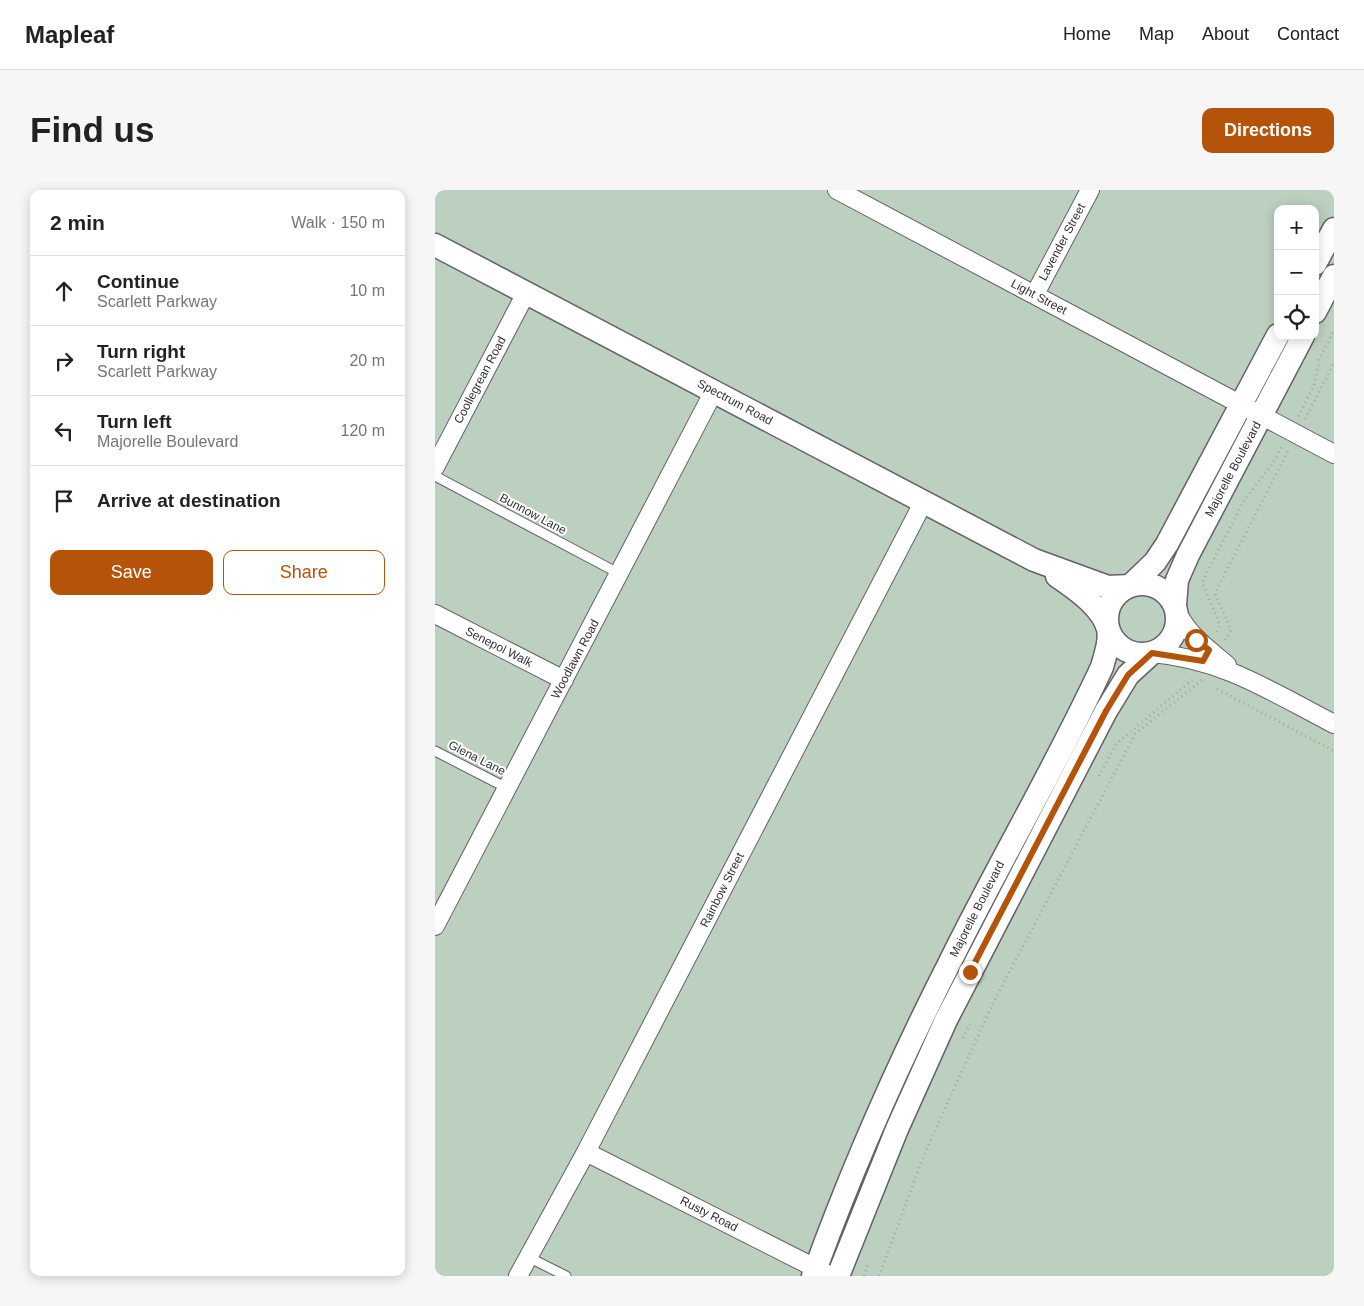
<!DOCTYPE html>
<html lang="en">
<head>
<meta charset="utf-8">
<style>
  body { margin:0; font-family:Arial,sans-serif; background:#f6f6f6; color:#222 }
  .controls { position:absolute; right:15px; top:15px; display:grid; overflow:hidden; border-radius:10px; box-shadow:0 2px 12px #0003 }
  .controls button { width:45px; height:45px; display:grid; place-items:center; padding:0; border:0; border-bottom:1px solid #e0e0e0; background:#fff; color:#222; font:25px sans-serif }
  .stop { position:absolute; width:15px; height:15px; margin:-11px; border:4px solid #b45309; border-radius:50%; background:#fff }
  .stop.end { background:#b45309; border-color:#fff; box-shadow:0 1px 5px #0008 }
  .list { margin:0; padding:0; list-style:none }
  h2 { display:flex; justify-content:space-between; align-items:center; height:65px; margin:0; padding:0 20px; font-size:21px }
  h2 small { font-size:16px; font-weight:400; color:#767676 }
  .list li { display:grid; grid-template-columns:32px 1fr auto; gap:15px; align-items:center; box-sizing:border-box; height:70px; padding:0 20px; border-top:1px solid #e0e0e0 }
  .list b { display:block; font-size:19px; white-space:nowrap }
  .list p { margin:0; font-size:16px; white-space:nowrap; color:#767676 }
  .list em { font-size:16px; font-style:normal; color:#767676 }
  .actions { display:flex; gap:10px; padding:15px 20px }
  .actions a { flex:1; padding:11px 0; border:1px solid #b45309; border-radius:10px; text-align:center; font-size:18px; color:#b45309 }
  .actions .main { background:#b45309; color:#fff }
  .icon { flex:none; width:28px; height:28px; fill:none; stroke:currentColor; stroke-width:2; stroke-linecap:round; stroke-linejoin:round }
  .map { position:relative; flex:none; width:899px; height:1086px; overflow:hidden; border-radius:10px }
  header { display:flex; align-items:center; gap:30px; box-sizing:border-box; height:70px; padding:0 25px; background:#fff; border-bottom:1px solid #e0e0e0 }
  header strong { font-size:24px }
  nav { display:flex; gap:28px; margin-inline-start:auto; font-size:18px }
  .intro { display:flex; align-items:center; justify-content:space-between; box-sizing:border-box; height:120px; padding:0 30px }
  h1 { margin:0; font-size:35px }
  .button { padding:12px 22px; border-radius:10px; background:#b45309; color:#fff; font-size:18px; font-weight:700 }
  main { display:flex; gap:30px; padding:0 30px }
  aside { flex:1; background:#fff; border-radius:10px; box-shadow:0 2px 12px #0003 }
  .map>svg:first-child { display:block }
  .green { fill:#bcd0bf; fill-rule:evenodd }
  .lines { fill:none; stroke-linecap:round; stroke-linejoin:round }
  .service-casing { stroke:#656069; stroke-width:11 }
  .minor-casing { stroke:#656069; stroke-width:20 }
  .tertiary-casing { stroke:#656069; stroke-width:25 }
  .path { stroke:#a8a3ac; stroke-width:3; stroke-dasharray:1 4; stroke-linecap:butt }
  .service { stroke:#fff; stroke-width:9 }
  .minor { stroke:#fff; stroke-width:18 }
  .tertiary { stroke:#fff; stroke-width:22 }
  .route { stroke:#b45309; stroke-width:6 }
  .labels { text-anchor:middle; dominant-baseline:central; stroke-width:4; stroke-linejoin:round; paint-order:stroke }
  .street-label { font-size:12px; fill:#312f33; stroke:#fff }
</style>
</head>
<body>
<header>
<strong>Mapleaf</strong>
<nav><a>Home</a><a>Map</a><a>About</a><a>Contact</a></nav>
</header>
<div class="intro"><h1>Find us</h1><a class="button">Directions</a></div>
<main>
<aside>
<h2>2 min<small>Walk · 150 m</small></h2>
<ul class="list">
<li><svg class="icon" aria-label="ahead" viewBox="0 0 24 24"><path d="M12 20V5M6 11l6-6 6 6"/></svg><div><b>Continue</b><p>Scarlett Parkway</p></div><em>10 m</em></li>
<li><svg class="icon" aria-label="right" viewBox="0 0 24 24"><path d="M7 20v-9h11M14 6l5 5-5 5"/></svg><div><b>Turn right</b><p>Scarlett Parkway</p></div><em>20 m</em></li>
<li><svg class="icon" aria-label="left" viewBox="0 0 24 24"><path d="M17 20v-9H6M10 6l-5 5 5 5"/></svg><div><b>Turn left</b><p>Majorelle Boulevard</p></div><em>120 m</em></li>
<li><svg class="icon" aria-label="arrive" viewBox="0 0 24 24"><path d="M6 21V4h12l-3 4 3 4H6"/></svg><div><b>Arrive at destination</b></div></li>
</ul>
<div class="actions"><a class="main">Save</a><a>Share</a></div>
</aside>
<div class="map">
<svg width="899" height="1086" viewBox="0 0 899 1086">
  <rect width="100%" height="100%" fill="#eae4ef"/>
  <!-- green -->
  <path class="green" d="M0 0H899V1086H0ZM843 19H880V146H843Z"/>
  <g class="lines">
    <!-- service casing -->
    <g class="service-casing">
      <path id="service" d="M0 286 185 384
        M0 561 72 598
        M95 1068 131 1086"/>
    </g>
    <!-- minor casing -->
    <g class="minor-casing">
      <path id="minor" d="M402 0 899 264
        M600 104 655 0
        M0 277 91 103
        M742 422C754 446 772 458 792 475
        M0 424 129 490
        M717 463C788 469 837 502 899 534
        M0 736 279 201
        M151 962 396 1086
        M83 1086 151 962 489 311"/>
    </g>
    <!-- tertiary casing -->
    <g class="tertiary-casing">
      <path id="tertiary" d="M0 55 599 370 673 397 695 396 720 372 732 354 843 145
        M880 74 899 39
        M880 122 899 86
        M672 429a35 35 0 1 1 70 0a35 35 0 1 1-70 0Z
        M740 416 742 390 753 365 868 146
        M378 1086C416 981 465 870 516 770 565 671 621 576 667 477 670 465 676 451 673 439 667 416 640 399 622 386
        M403 1086 462 939 511 830 671 521 693 485 717 463"/>
    </g>
    <!-- path -->
    <path class="path" d="M863 226 879 196 884 170 899 140
      M870 229 899 173
      M782 442 785 435 767 392 808 312 836 276 847 256
      M790 450 796 440 780 403 854 259
      M782 499 899 561
      M664 586 681 554 757 490
      M528 848 535 834
      M429 1086 433 1073
      M444 1086 489 965 558 813 700 544 767 490"/>
    <!-- service -->
    <use href="#service" class="service"/>
    <!-- minor -->
    <use href="#minor" class="minor"/>
    <!-- tertiary -->
    <use href="#tertiary" class="tertiary"/>
  </g>
  <g class="lines">
    <!-- route -->
    <path class="route" d="M535 782 671 521 693 485 717 463 768 471 774 460 761 450"/>
  </g>
  <g class="labels">
    <!-- street labels -->
    <g class="street-label">
      <text transform="translate(627 52) rotate(-62)">Lavender Street</text>
      <text transform="translate(604 107) rotate(28)">Light Street</text>
      <text transform="translate(45 190) rotate(-62)">Coollegrean Road</text>
      <text transform="translate(300 212) rotate(28)">Spectrum Road</text>
      <text transform="translate(798 279) rotate(-62)">Majorelle Boulevard</text>
      <text transform="translate(98 324) rotate(28)">Bunnow Lane</text>
      <text transform="translate(64 457) rotate(27)">Senepol Walk</text>
      <text transform="translate(140 469) rotate(-62)">Woodlawn Road</text>
      <text transform="translate(42 568) rotate(27)">Glena Lane</text>
      <text transform="translate(287 700) rotate(-63)">Rainbow Street</text>
      <text transform="translate(542 719) rotate(-63)">Majorelle Boulevard</text>
      <text transform="translate(274 1024) rotate(27)">Rusty Road</text>
    </g>
  </g>
</svg>
<div class="controls">
<button>+</button>
<button>−</button>
<button><svg class="icon" aria-label="locate" viewBox="0 0 24 24"><circle cx="12" cy="12" r="6"/><path d="M12 2v4M12 18v4M2 12h4M18 12h4"/></svg></button>
</div>
<div class="stop" style="left:761px;top:450px"></div>
<div class="stop end" style="left:535px;top:782px"></div>
</div>
</main>
</body>
</html>
